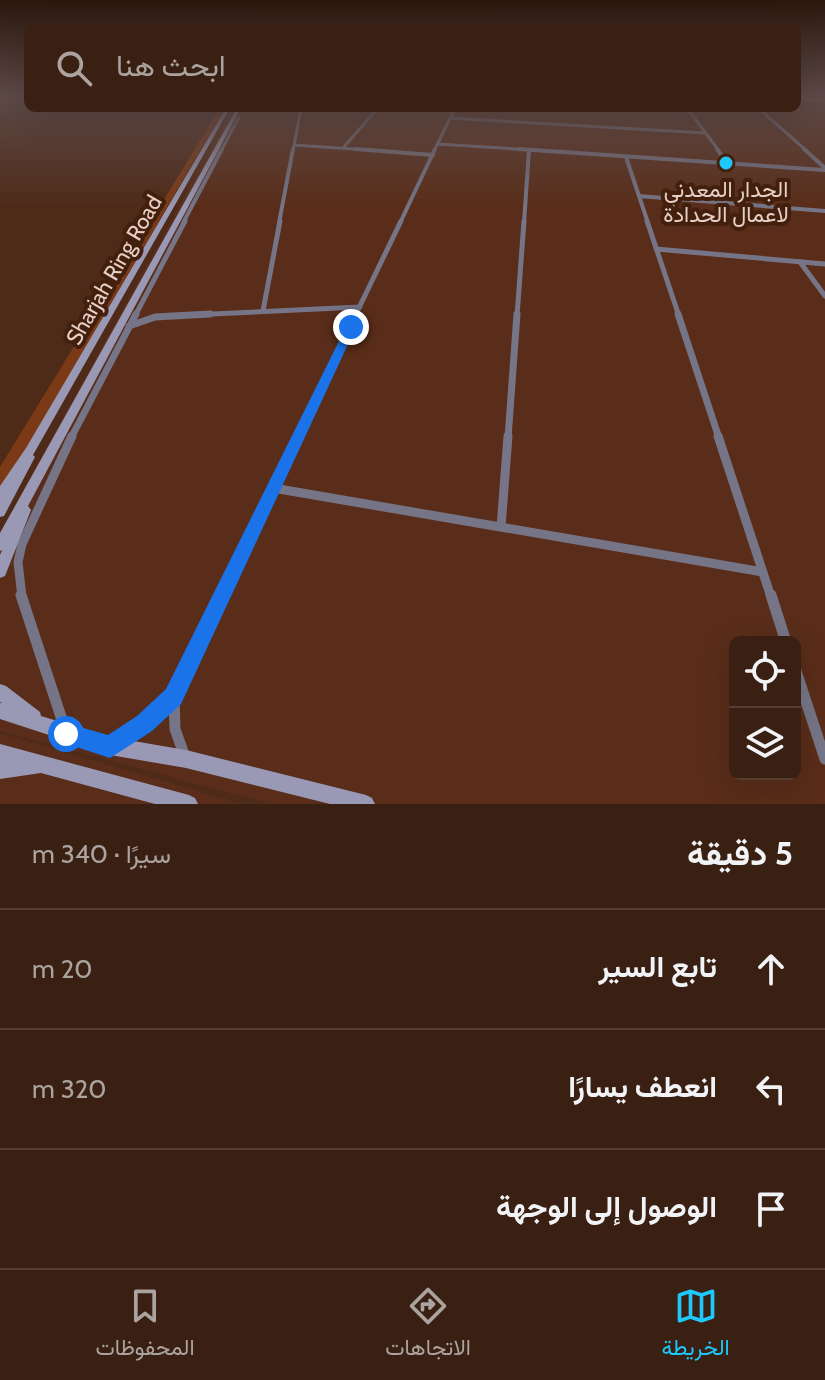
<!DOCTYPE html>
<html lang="ar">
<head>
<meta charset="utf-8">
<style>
  body { margin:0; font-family:Cabin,Vazirmatn,sans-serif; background:#452d20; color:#f1f3f6; direction:rtl }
  .controls { position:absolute; right:24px; bottom:24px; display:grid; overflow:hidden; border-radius:12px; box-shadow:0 8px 32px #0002 }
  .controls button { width:72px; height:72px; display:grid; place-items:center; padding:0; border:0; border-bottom:2px solid #543e32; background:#3a2012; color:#f1f3f6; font:40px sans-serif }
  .stop { position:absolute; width:24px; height:24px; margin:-18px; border:6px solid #1a73e8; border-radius:50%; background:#fff }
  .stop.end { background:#1a73e8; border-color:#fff; box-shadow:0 2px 8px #0008 }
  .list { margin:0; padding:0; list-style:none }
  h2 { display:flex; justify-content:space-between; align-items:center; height:104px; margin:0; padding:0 32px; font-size:34px }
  h2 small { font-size:26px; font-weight:400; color:#aba39f }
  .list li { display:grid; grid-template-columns:52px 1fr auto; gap:24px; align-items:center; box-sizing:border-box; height:120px; padding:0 32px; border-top:2px solid #543e32 }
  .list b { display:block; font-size:30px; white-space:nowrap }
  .list em { font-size:26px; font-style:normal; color:#aba39f }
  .icon { flex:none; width:44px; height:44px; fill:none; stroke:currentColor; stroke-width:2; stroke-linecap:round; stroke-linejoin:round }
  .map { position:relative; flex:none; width:825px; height:804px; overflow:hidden; direction:ltr }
  .search { position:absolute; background:#3a2012; box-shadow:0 8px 32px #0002; left:24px; right:24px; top:24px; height:88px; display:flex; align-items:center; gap:20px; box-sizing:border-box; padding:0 28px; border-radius:12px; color:#aba39f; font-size:30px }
  .sheet { height:464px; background:#3a2012 }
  nav { display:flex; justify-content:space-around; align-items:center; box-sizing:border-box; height:112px; border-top:2px solid #543e32; background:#3a2012; font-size:22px; color:#aba39f }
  nav a { display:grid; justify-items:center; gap:4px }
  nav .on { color:#1dc9fc }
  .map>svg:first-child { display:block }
  .built { fill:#592d19; fill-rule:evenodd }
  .green { fill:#7c3915 }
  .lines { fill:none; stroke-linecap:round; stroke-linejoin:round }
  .street-far5 { stroke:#757587; stroke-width:3 }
  .street-far4 { stroke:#757587; stroke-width:4 }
  .street-far3 { stroke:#757587; stroke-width:5 }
  .street-far2 { stroke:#757587; stroke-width:7 }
  .street-far1 { stroke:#757587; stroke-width:9 }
  .street { stroke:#757587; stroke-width:11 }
  .secondary { fill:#9999b5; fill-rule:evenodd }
  .route { fill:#1a73e8 }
  .poi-dot { fill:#1dc9fc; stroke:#43200e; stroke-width:3 }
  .labels { text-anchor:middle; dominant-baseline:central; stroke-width:8; stroke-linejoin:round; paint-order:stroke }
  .far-poi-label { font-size:22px; fill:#e7cfc5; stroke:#43200e }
  .far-street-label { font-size:22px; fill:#e7cfc5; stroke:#43200e }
</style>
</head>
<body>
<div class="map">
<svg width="825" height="804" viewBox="0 0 825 804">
  <rect width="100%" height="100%" fill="#4e2a18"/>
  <!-- built -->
  <path class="built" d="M797 96H825V804H271L0 731V532L233 108H797ZM735 642H795V774H735Z
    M0 733 242 804H0Z"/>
  <!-- green -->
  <path class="green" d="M220 108H225L0 493V467Z"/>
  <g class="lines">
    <!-- street-far5 -->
    <path class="street-far5" d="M797 99 823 100
      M636 108 689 111
      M687 108 719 151
      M758 108 807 151
      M450 118 706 133
      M438 144 549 151
      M294 145 384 151
      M343 148 378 108
      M221 151 239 117
      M293 151 301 108
      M434 151 455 108"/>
    <!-- street-far4 -->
    <path class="street-far4" d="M356 149 433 155
      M519 149 825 170
      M717 149 727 163
      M804 149 825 168
      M626 157 648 223
      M639 196 825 211
      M183 223 222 149
      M279 223 293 149
      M400 223 435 149
      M524 223 529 150"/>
    <!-- street-far3 -->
    <path class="street-far3" d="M647 221 679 316
      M656 249 825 264
      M800 262 825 296
      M263 311 280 221
      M135 316 185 221
      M169 316 360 307
      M355 316 401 221
      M517 316 524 221"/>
    <!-- street-far2 -->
    <path class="street-far2" d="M678 314 719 438
      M129 326 155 317 210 314
      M71 438 136 314
      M297 438 356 314
      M508 438 517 314"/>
    <!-- street-far1 -->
    <path class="street-far1" d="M718 436 771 597
      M273 488 763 572
      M501 527 508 436
      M22 597 18 562 22 544 72 436
      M221 597 298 436"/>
    <!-- street -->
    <path class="street" d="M21 595 66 732
      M771 595 786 642
      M795 668 825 759
      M174 696 175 729 185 757
      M117 742 174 696 222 595"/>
    <!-- secondary -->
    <path class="secondary" d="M226 108H230L33 455 35 457 4 516 0 517V486L26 448Z
      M237 108H241L28 506 31 510 5 576 0 578V555L2 550 0 551V533Z
      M0 684 6 686 40 712 41 716 110 737 186 750 366 795 372 798 375 804H330L186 768 110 755 0 719V703H2L0 702Z
      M0 744 189 795 195 798 198 804H155L41 773 0 779Z"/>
  </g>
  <!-- sky -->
  <linearGradient id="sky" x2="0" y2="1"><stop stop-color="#2b170d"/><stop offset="0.46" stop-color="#5d4a48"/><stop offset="1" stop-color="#5d4a48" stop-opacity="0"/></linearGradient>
  <rect width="825" height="208" fill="url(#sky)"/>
  <!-- route -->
  <path class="route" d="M351 323 356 327 181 704 152 731 110 758 58 741 55 734 58 726 66 723 108 735 137 716 166 689 346 327Z"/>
  <!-- markers -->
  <circle class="poi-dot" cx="726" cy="163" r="8"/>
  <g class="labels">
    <!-- far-poi labels -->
    <g class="far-poi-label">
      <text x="726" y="189">الجدار المعدني<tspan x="726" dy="25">لاعمال الحدادة</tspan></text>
    </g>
    <!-- far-street labels -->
    <g class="far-street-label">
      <text transform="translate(114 270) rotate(-60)">Sharjah Ring Road</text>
    </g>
  </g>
</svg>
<div class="controls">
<button><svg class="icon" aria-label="locate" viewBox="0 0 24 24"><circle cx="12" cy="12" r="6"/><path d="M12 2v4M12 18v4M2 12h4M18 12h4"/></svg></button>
<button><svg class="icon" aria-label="layers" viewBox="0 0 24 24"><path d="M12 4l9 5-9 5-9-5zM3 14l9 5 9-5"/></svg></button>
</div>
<div class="stop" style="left:66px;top:734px"></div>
<div class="stop end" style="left:351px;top:327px"></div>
<div class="search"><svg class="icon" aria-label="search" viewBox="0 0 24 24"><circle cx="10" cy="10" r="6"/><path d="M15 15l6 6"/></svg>ابحث هنا</div>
</div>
<section class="sheet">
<h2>5 دقيقة<small>سيرًا · 340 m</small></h2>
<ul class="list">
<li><svg class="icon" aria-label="ahead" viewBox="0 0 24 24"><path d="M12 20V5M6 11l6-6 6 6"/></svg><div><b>تابع السير</b></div><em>20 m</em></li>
<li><svg class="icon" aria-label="left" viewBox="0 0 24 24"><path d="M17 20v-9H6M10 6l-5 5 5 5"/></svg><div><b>انعطف يسارًا</b></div><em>320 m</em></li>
<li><svg class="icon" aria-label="arrive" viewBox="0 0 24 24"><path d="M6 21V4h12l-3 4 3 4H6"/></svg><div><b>الوصول إلى الوجهة</b></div></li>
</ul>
</section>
<nav>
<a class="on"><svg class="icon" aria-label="map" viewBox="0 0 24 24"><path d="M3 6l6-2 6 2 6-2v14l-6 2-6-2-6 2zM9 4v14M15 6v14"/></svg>الخريطة</a>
<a><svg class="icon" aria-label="directions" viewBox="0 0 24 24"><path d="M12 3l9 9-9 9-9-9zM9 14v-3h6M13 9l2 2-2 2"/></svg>الاتجاهات</a>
<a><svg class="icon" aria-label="saved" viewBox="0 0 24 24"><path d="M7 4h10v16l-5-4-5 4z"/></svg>المحفوظات</a>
</nav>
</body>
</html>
